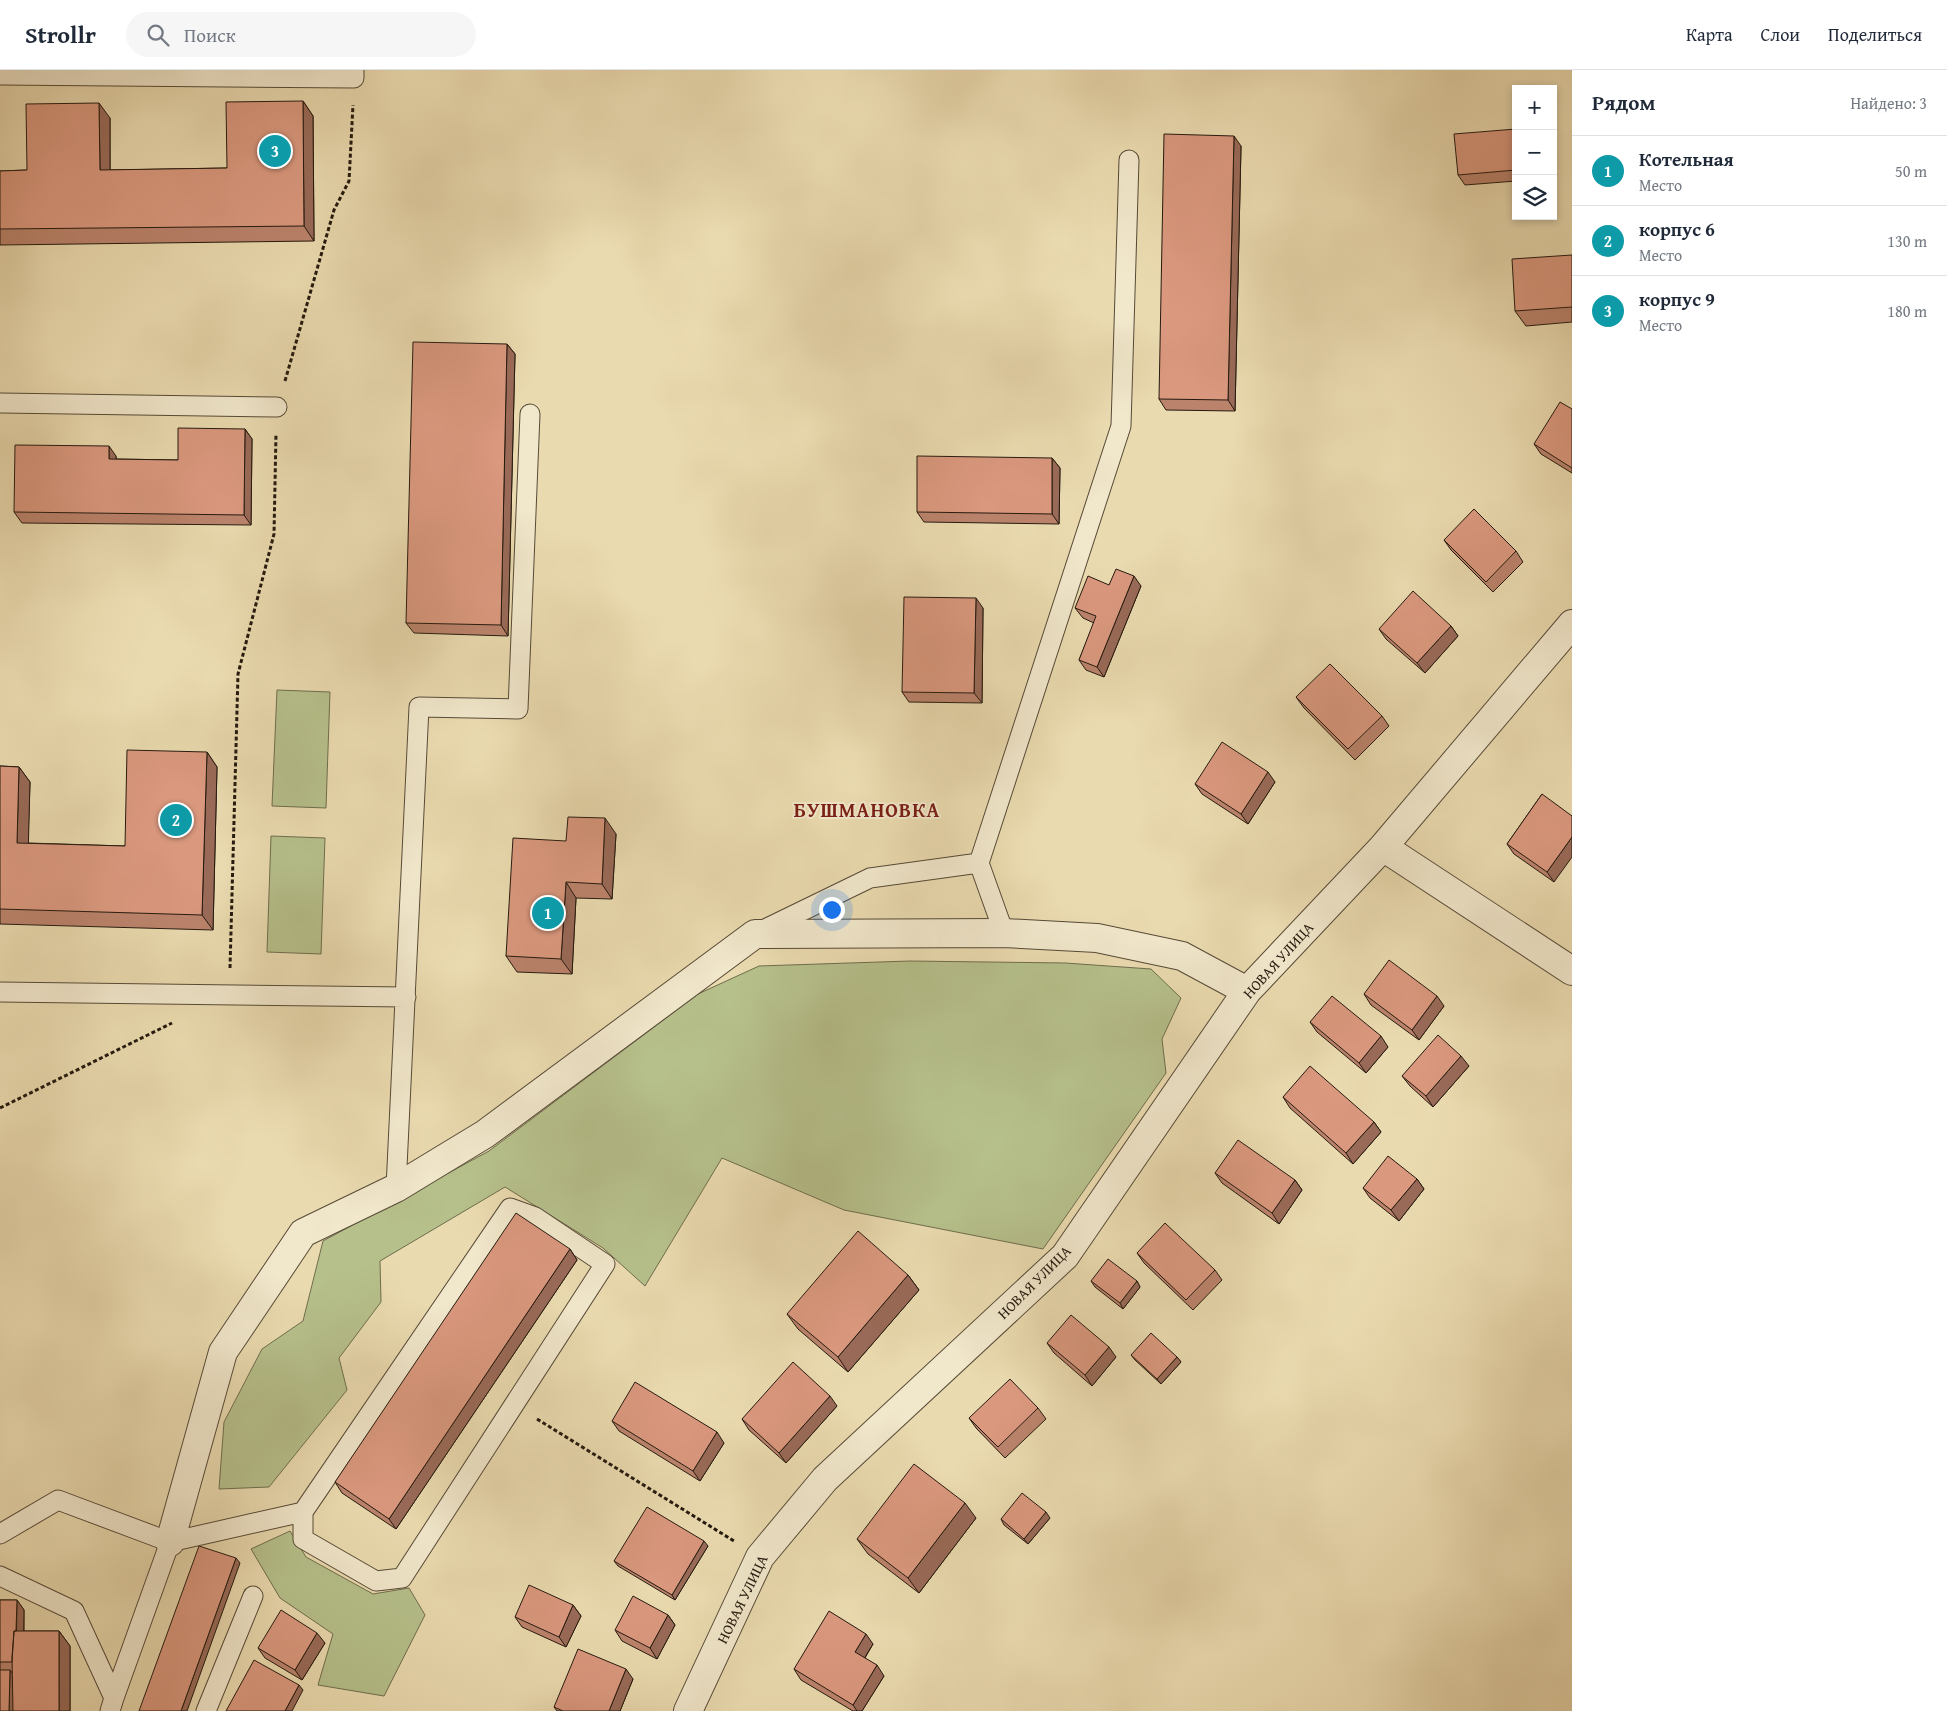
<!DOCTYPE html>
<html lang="ru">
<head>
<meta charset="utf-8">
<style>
  body { margin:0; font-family:"Gentium Book Plus",serif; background:#f6f6f7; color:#1f2937 }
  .controls { position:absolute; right:15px; top:15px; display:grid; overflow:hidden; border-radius:0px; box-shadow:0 2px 8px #0003 }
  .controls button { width:45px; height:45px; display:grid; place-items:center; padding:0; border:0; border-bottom:1px solid #e0e1e3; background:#fff; color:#1f2937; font:25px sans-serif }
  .you { position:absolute; left:831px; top:839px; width:18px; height:18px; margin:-12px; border:4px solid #fff; border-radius:50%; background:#1a73e8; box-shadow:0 0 0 8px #1a73e833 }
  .badge { display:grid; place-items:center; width:32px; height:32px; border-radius:50%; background:#111827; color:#fff; font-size:16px; font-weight:700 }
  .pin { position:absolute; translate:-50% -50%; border:2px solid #fff; box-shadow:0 1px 5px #0006 }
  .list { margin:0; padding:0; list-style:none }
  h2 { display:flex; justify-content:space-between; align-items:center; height:65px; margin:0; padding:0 20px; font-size:21px }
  h2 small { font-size:16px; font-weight:400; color:#747a83 }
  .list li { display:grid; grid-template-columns:32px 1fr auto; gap:15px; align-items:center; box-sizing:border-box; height:70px; padding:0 20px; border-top:1px solid #e0e1e3 }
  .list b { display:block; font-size:19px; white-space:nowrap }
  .list p { margin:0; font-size:16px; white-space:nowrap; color:#747a83 }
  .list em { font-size:16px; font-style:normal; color:#747a83 }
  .icon { flex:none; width:28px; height:28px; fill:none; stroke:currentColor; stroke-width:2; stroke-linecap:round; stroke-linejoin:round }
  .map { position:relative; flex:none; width:1572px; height:1641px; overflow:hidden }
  header { display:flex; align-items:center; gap:30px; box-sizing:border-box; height:70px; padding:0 25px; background:#fff; border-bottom:1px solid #e0e1e3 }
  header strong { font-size:24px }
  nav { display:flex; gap:28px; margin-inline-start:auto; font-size:18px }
  .search { width:350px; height:45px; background:#f6f6f7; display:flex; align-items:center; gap:12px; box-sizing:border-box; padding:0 18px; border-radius:28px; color:#747a83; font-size:19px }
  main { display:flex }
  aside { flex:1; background:#fff }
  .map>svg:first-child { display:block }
  .green { fill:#b6c08b; stroke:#6e6d4d }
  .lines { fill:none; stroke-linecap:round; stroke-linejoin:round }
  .lane-casing { stroke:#564a37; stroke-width:21 }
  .street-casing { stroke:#564a37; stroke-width:30 }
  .path { stroke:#251a0f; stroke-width:3; stroke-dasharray:4 2.5; stroke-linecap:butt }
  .lane { stroke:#f1e7cb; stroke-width:19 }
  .street { stroke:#f1e7cb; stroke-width:28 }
  .wall { fill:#bb836c; stroke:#251a0f }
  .shaded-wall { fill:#996a58; stroke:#251a0f }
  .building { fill:#da987e; stroke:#251a0f }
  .labels { text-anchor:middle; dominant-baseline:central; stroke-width:4; stroke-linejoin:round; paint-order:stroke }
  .street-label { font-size:15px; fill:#251a0f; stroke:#f1e7cb }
  .district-label { font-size:20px; font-weight:bold; letter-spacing:1px; fill:#7a1f14; stroke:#f1e7cb }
</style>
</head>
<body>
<header>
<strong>Strollr</strong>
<div class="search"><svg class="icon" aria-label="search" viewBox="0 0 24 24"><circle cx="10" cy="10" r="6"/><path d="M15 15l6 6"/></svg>Поиск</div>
<nav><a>Карта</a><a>Слои</a><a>Поделиться</a></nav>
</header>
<main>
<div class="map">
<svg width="1572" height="1641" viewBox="0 0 1572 1641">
  <rect width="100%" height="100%" fill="#eadaaf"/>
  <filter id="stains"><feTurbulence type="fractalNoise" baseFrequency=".004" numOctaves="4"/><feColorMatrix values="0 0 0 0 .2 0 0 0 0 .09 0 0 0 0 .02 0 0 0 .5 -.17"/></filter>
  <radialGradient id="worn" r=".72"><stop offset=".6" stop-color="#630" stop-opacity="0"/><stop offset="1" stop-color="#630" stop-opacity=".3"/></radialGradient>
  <!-- green -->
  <path class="green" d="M277 620 330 622 326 738 272 736Z
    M271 766 325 768 321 884 267 882Z
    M910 891 1065 893 1151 899 1181 928 1162 969 1166 1003 1043 1179 844 1140 722 1088 645 1216 603 1178 505 1117 380 1191 381 1232 339 1288 347 1320 269 1417 219 1419 224 1352 262 1279 303 1251 323 1171 489 1081 698 924 759 896Z
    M290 1461 306 1487 373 1524 409 1518 425 1545 384 1626 318 1615 333 1564 280 1528 251 1479Z"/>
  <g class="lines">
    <!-- lane casing -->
    <g class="lane-casing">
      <path id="lane" d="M0 5 354 8V0
        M0 333 277 337
        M761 861 870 808 979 793
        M1004 863 979 793 1121 356 1129 90
        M0 922 406 927
        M396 1118 419 637 518 639 530 344
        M0 1464 58 1430 170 1472 303 1442 510 1138 535 1147 605 1194 402 1508 376 1511 303 1469V1442
        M0 1506 74 1541 114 1628 110 1641
        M114 1628 170 1472
        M206 1641 253 1526"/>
    </g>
    <!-- street casing -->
    <g class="street-casing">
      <path id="street" d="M1383 777 1572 901
        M170 1472 223 1282 303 1163 396 1118 485 1064 755 864 1004 863 1097 868 1182 886 1247 921
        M688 1641 760 1487 825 1409 1065 1186 1247 921 1383 777 1572 554"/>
    </g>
    <!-- path -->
    <path class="path" d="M285 311 334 140 349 111 353 35
      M230 898 238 604 274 464 276 364
      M0 1038 172 953
      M537 1349 734 1471"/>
    <!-- lane -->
    <use href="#lane" class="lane"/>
    <!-- street -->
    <use href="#street" class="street"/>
  </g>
  <!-- wall -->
  <path class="wall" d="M303 31 313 46 314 171 0 175V101L27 100 110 48V100L227 98Z
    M1516 59V111L1465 115 1458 105Z
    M1241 76 1235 341 1166 340 1159 329Z
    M1572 185V252L1526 256 1515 241Z
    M507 274 515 284 508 566 414 563 406 553Z
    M1572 339V403L1541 384 1534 374Z
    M245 359 252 369 251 455 22 453 14 442 116 386V389L178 390Z
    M1052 388 1060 398 1059 454 924 452 917 442Z
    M1444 470 1516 481 1523 492 1493 522 1451 480Z
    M1109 515 1141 516 1104 607 1086 600 1079 590 1094 553 1083 548 1075 538Z
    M983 538 982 633 909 632 902 622Z
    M1451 556 1458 566 1425 603 1386 569 1379 559Z
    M1296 627 1382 646 1389 656 1355 690 1304 638Z
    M207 682 217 697 213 860 0 854V696L19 697 30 712 28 773 125 776Z
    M1275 712 1248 754 1202 724 1195 714Z
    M1542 724 1554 812 1514 784 1507 774Z
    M616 764 612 829 576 828 572 904 517 902 506 886 566 771Z
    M1364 924 1444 936 1419 970 1371 935Z
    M1310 952 1388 977 1366 1003 1317 962Z
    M1469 996 1433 1037 1410 1016 1402 1006Z
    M1283 1027 1374 1052 1381 1062 1353 1094 1290 1038Z
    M1215 1103 1295 1110 1302 1120 1279 1154 1222 1113Z
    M1417 1109 1424 1119 1399 1151 1370 1128 1363 1118Z
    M570 1179 577 1190 396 1459 342 1423 335 1412Z
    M1137 1183 1215 1200 1222 1210 1193 1240 1144 1193Z
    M908 1205 919 1220 848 1302 798 1259 787 1244Z
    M1091 1211H1137L1140 1217 1123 1239 1095 1217Z
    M1047 1273 1116 1287 1092 1316 1054 1283Z
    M1131 1285 1177 1287 1181 1292 1161 1314 1135 1290Z
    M837 1336 786 1393 749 1360 742 1349Z
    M1038 1338 1046 1349 1005 1388 976 1358 969 1348Z
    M612 1351 724 1373 700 1411 619 1361Z
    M976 1448 919 1523 868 1484 857 1469Z
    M1050 1448 1028 1474 1004 1455 1001 1449Z
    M708 1476 675 1530 618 1496 614 1491Z
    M0 1530H17L24 1540V1561H59L70 1576V1641H0Z
    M573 1535 581 1546 566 1577 522 1557 515 1547Z
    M668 1545 675 1555 657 1589 622 1571 615 1560Z
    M325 1573 302 1610 265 1588 258 1578Z
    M873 1574 865 1588 884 1606 862 1641H853L801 1610 794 1599Z
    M633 1609 620 1641H557L554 1637Z"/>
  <!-- shaded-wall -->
  <path class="shaded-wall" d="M303 31 313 46 314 171 304 156Z
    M99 33 110 48V115L100 100Z
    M1234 66 1241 76 1235 341 1228 330Z
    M507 274 515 284 508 566 501 555Z
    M245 359 252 369 251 455 244 445Z
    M109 376 116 386V400L109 389Z
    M1052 388 1060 398 1059 454 1052 444Z
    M1134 506 1141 516 1104 607 1097 597Z
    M976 528 983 538 982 633 974 623Z
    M1451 556 1458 566 1425 603 1417 593Z
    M207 682 217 697 213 860 202 845Z
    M19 697 30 712 28 788 17 773Z
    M1268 702 1275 712 1248 754 1241 744Z
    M605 748 616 764 612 829 602 814Z
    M1572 767V787L1554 812 1547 802Z
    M566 812 576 828 572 904 561 889Z
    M1437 926 1444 936 1419 970 1412 960Z
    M1381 966 1388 977 1366 1003 1359 993Z
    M1461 986 1469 996 1433 1037 1426 1026Z
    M1374 1052 1381 1062 1353 1094 1346 1083Z
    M1417 1109 1424 1119 1399 1151 1391 1140Z
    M1295 1110 1302 1120 1279 1154 1272 1143Z
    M570 1179 577 1190 396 1459 389 1449Z
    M908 1205 919 1220 848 1302 838 1287Z
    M1137 1211 1140 1217 1123 1239 1120 1233Z
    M1109 1277 1116 1287 1092 1316 1085 1305Z
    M1177 1287 1181 1292 1161 1314 1157 1309Z
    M830 1326 837 1336 786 1393 779 1383Z
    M717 1362 724 1373 700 1411 693 1401Z
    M965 1433 976 1448 919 1523 908 1508Z
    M1046 1442 1050 1448 1028 1474 1024 1469Z
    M704 1471 708 1476 675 1530 672 1525Z
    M236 1488 240 1493 187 1641H181Z
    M17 1530 24 1540 23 1603 16 1592Z
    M573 1535 581 1546 566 1577 559 1567Z
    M668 1545 675 1555 657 1589 650 1578Z
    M59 1561 70 1576V1641H59Z
    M317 1563 325 1573 302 1610 295 1600Z
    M866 1564 873 1574 862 1592 855 1582Z
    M877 1595 884 1606 862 1641H857L853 1635Z
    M626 1599 633 1609 620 1641H609Z
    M10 1600 21 1615 20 1641H9Z
    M299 1615 303 1620 292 1641H285Z"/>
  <!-- building -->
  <path class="building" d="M303 31 304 156 0 159V101L27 100 26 34 99 33 100 100 227 98 226 32Z
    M1516 59V100L1458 105 1454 64Z
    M1164 64 1234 66 1228 330 1159 329Z
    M1572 185V237L1515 241 1512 189Z
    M413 272 507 274 501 555 406 553Z
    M1560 332 1572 339V398L1534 374Z
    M178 358 245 359 244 445 14 442 15 375 109 376V389L178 390Z
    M917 386 1052 388V444L917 442Z
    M1474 439 1516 481 1486 512 1444 470Z
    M1116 499 1134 506 1097 597 1079 590 1096 546 1075 538 1088 506 1109 515Z
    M1413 521 1451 556 1417 593 1379 559Z
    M904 527 976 528 974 623 902 622Z
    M1330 594 1382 646 1348 679 1296 627Z
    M1222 672 1268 702 1241 744 1195 714Z
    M127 680 207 682 202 845 0 839V696L19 697 17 773 125 776Z
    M1542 724 1572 746V767L1547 802 1507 774Z
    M568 747 605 748 602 814 566 812 561 889 506 886 513 768 566 771Z
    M1389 890 1437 926 1412 960 1364 924Z
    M1332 926 1381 966 1359 993 1310 952Z
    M1438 965 1461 986 1426 1026 1402 1006Z
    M1310 996 1374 1052 1346 1083 1283 1027Z
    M1238 1070 1295 1110 1272 1143 1215 1103Z
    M1388 1086 1417 1109 1391 1140 1363 1118Z
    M516 1143 570 1179 389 1449 335 1412Z
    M1165 1153 1215 1200 1186 1230 1137 1183Z
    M858 1161 908 1205 838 1287 787 1244Z
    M1108 1189 1137 1211 1120 1233 1091 1211Z
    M1071 1245 1109 1277 1085 1305 1047 1273Z
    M1151 1263 1177 1287 1157 1309 1131 1285Z
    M793 1292 830 1326 779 1383 742 1349Z
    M1010 1309 1038 1338 998 1377 969 1348Z
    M635 1312 717 1362 693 1401 612 1351Z
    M914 1394 965 1433 908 1508 857 1469Z
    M1022 1423 1046 1442 1024 1469 1001 1449Z
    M647 1437 704 1471 672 1525 614 1491Z
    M199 1476 236 1488 181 1641H139Z
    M529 1515 573 1535 559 1567 515 1547Z
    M633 1526 668 1545 650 1578 615 1560Z
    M0 1530H17L16 1561H14L12 1592H0Z
    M281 1540 317 1563 295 1600 258 1578Z
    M829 1541 866 1564 855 1582 877 1595 853 1635 794 1599Z
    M14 1561H59V1641H13L12 1587Z
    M578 1579 626 1599 609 1641H563L554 1637Z
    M254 1590 299 1615 285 1641H226Z
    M0 1600H10L9 1641H0Z"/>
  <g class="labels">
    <!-- street labels -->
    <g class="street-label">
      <text transform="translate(1278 890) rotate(-48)">НОВАЯ УЛИЦА</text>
      <text transform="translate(1034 1212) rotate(-45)">НОВАЯ УЛИЦА</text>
      <text transform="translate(742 1529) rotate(-64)">НОВАЯ УЛИЦА</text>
    </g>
    <!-- district labels -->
    <g class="district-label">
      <text x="867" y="739">БУШМАНОВКА</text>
    </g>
  </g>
  <rect width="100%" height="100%" filter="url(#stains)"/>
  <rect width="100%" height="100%" fill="url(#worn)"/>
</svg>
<div class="controls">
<button>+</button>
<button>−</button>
<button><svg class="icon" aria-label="layers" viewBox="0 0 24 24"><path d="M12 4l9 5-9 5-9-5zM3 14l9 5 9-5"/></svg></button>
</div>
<div class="you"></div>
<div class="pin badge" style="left:548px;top:843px;background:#0f9aa8">1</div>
<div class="pin badge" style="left:176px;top:750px;background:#0f9aa8">2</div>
<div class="pin badge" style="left:275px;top:81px;background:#0f9aa8">3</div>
</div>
<aside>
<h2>Рядом<small>Найдено: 3</small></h2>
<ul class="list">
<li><span class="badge" style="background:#0f9aa8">1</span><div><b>Котельная</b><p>Место</p></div><em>50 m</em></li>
<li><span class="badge" style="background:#0f9aa8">2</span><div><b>корпус 6</b><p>Место</p></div><em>130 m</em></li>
<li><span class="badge" style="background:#0f9aa8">3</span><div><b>корпус 9</b><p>Место</p></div><em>180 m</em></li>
</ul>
</aside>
</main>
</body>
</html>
